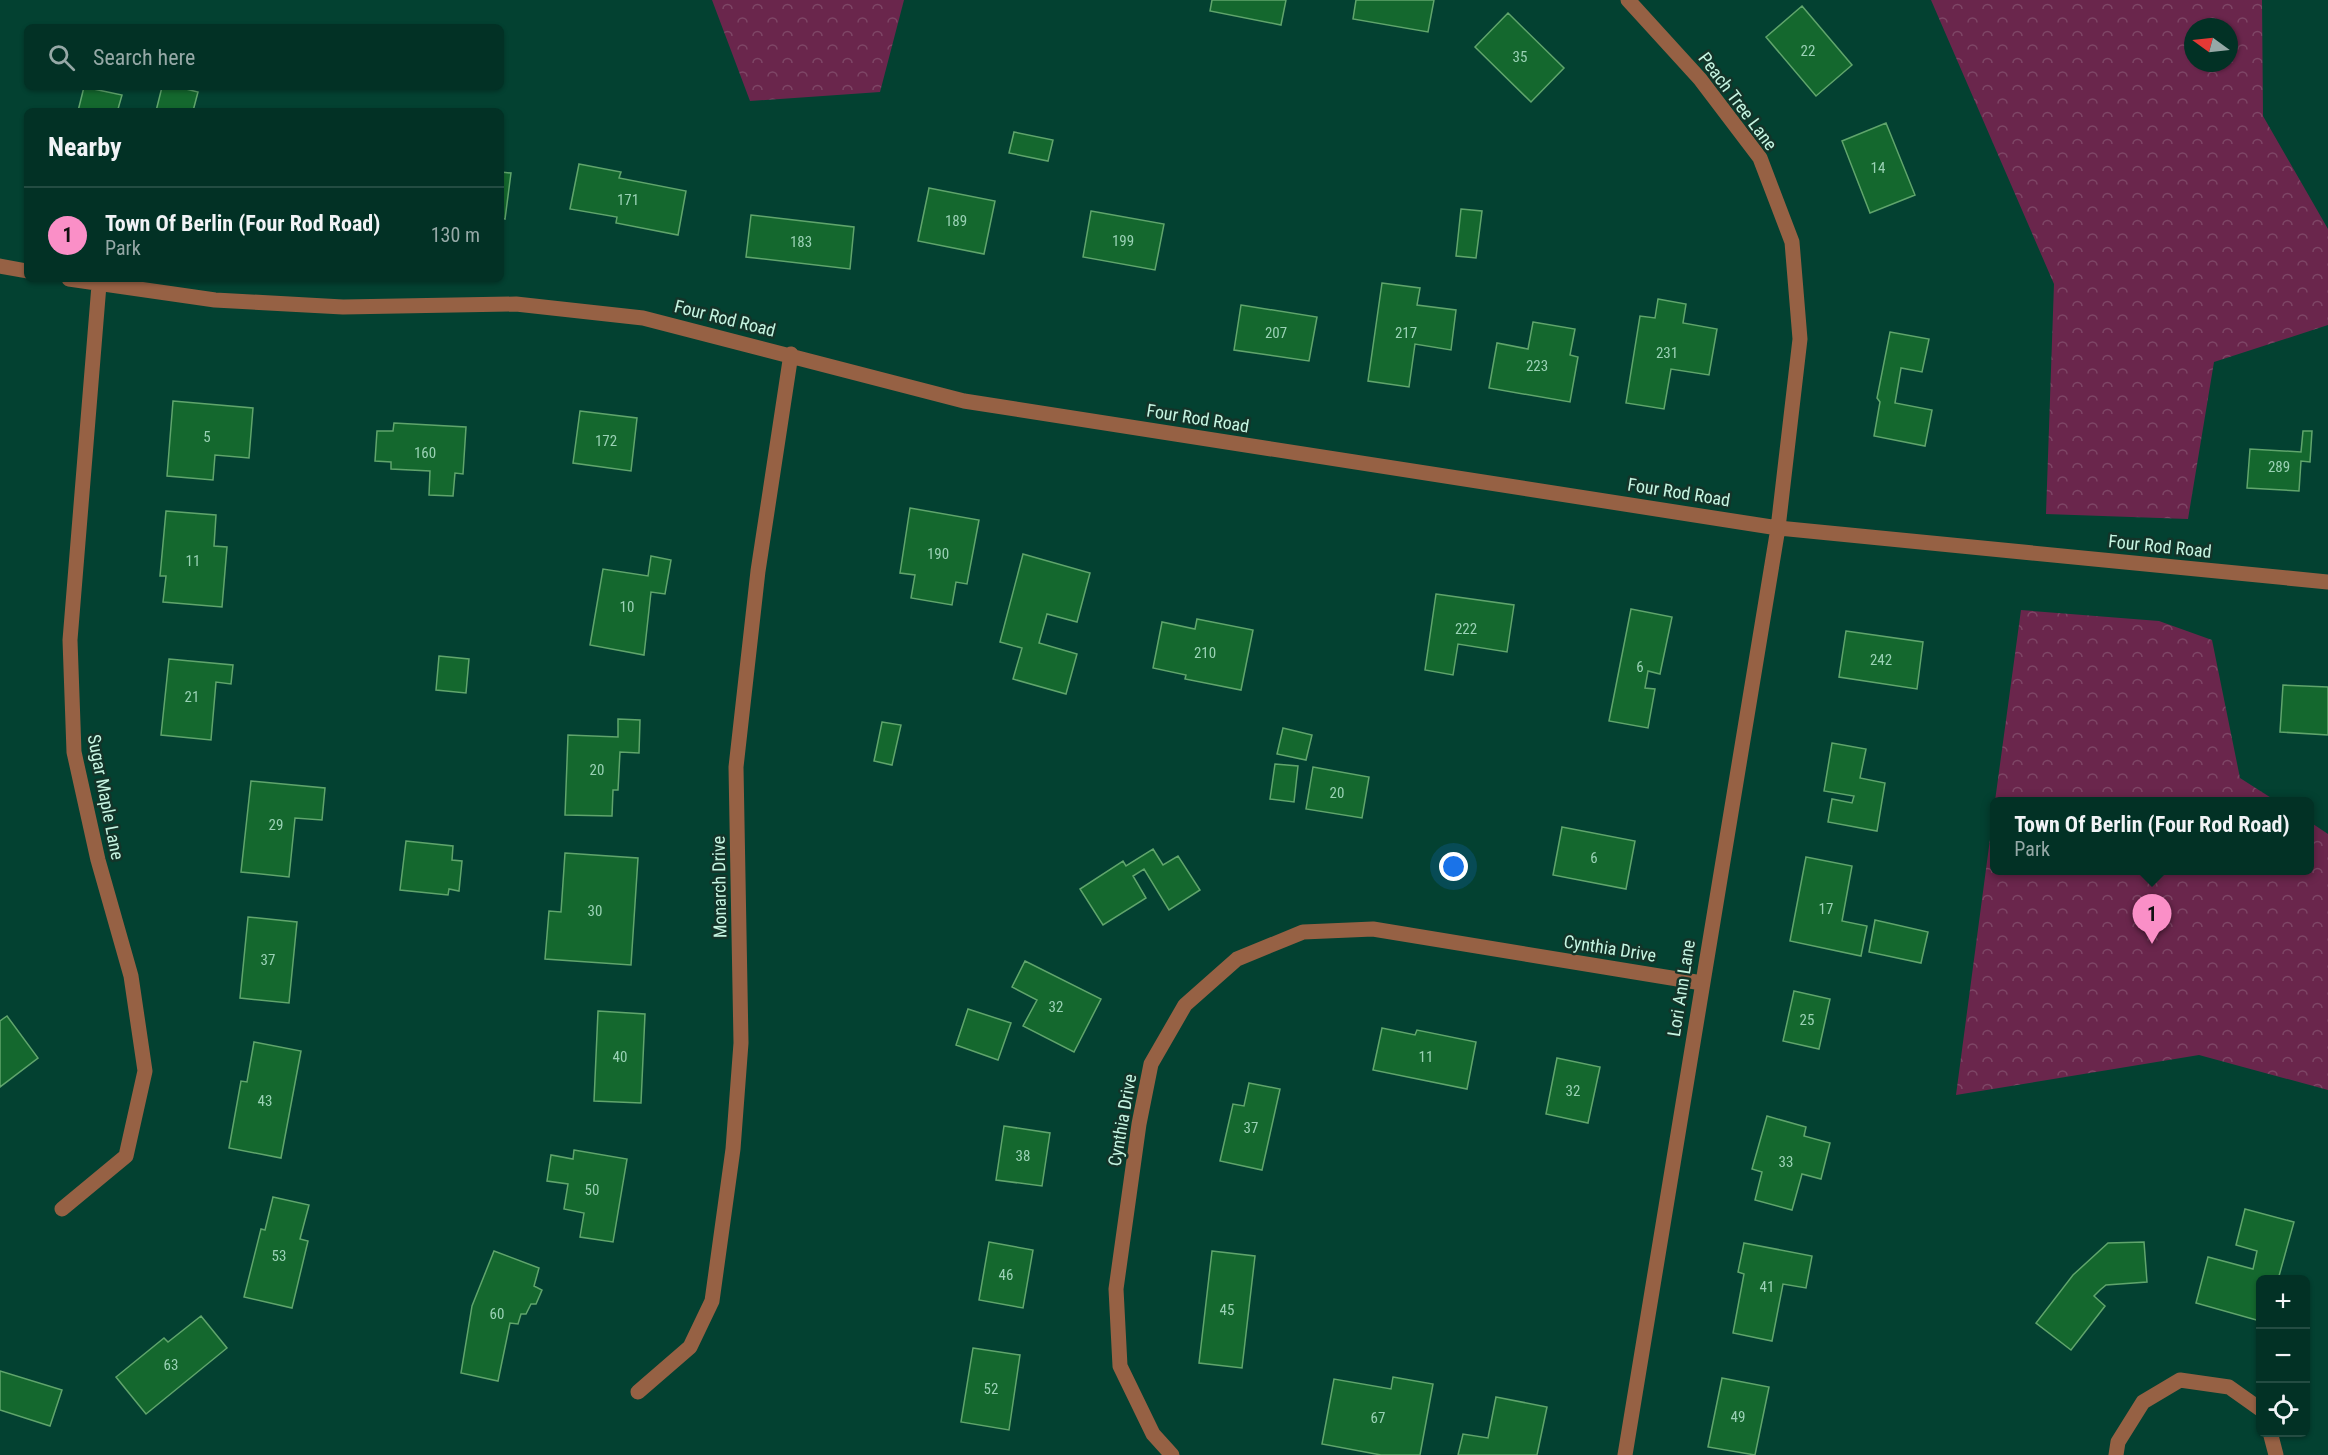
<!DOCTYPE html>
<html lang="en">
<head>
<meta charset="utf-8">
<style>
  body { margin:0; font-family:"Roboto Condensed",sans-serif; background:#103d32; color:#f1f3f6 }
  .controls { position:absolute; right:18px; bottom:18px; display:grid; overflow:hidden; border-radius:9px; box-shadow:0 2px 4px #0004 }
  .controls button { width:54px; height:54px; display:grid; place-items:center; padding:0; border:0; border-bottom:2px solid #234c42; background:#023125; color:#f1f3f6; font:30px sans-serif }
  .compass { position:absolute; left:2184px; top:18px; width:54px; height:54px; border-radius:50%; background:#023125; box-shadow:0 2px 4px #0004; rotate:285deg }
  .you { position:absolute; left:1454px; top:867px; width:21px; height:21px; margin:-15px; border:4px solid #fff; border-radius:50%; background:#1a73e8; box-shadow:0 0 0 9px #1a73e833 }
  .badge { display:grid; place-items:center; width:39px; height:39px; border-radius:50%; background:#fa8fc7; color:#111; font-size:20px; font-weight:700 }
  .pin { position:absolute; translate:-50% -50px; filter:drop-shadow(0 2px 3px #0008) }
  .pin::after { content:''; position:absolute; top:32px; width:21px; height:18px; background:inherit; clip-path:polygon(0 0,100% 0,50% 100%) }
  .popup { position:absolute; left:1990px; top:797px; width:324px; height:78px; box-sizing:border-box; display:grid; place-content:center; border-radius:9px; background:#023125; filter:drop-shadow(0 2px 4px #0005); font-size:20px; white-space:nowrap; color:#96a9a7 }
  .popup b { font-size:22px; color:#f1f3f6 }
  .popup::after { content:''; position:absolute; left:50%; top:100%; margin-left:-12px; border:12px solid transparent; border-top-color:#023125 }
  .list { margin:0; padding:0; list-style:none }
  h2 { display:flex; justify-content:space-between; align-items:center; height:78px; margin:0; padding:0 24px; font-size:26px }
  h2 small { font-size:20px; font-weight:400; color:#96a9a7 }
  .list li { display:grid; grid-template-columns:39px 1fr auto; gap:18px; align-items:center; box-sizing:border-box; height:96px; padding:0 24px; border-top:2px solid #234c42 }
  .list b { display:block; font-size:22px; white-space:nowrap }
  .list p { margin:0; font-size:20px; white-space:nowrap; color:#96a9a7 }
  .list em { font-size:20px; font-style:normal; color:#96a9a7 }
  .icon { flex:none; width:33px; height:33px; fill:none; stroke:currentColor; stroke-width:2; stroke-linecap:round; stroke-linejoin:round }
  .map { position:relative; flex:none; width:2328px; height:1455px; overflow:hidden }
  .search { position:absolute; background:#023125; box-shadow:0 2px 4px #0004; left:24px; top:24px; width:480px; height:66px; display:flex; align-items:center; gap:15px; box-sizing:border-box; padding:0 21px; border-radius:9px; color:#96a9a7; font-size:22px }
  .panel { position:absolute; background:#023125; box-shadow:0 2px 4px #0004; left:24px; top:108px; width:480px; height:174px; border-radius:9px }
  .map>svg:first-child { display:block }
  .park { fill:url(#park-crowns); fill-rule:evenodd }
  .building { fill:#14682e; stroke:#60a56c; stroke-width:1.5 }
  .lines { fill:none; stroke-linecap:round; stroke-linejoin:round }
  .minor { stroke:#966144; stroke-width:15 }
  .labels { text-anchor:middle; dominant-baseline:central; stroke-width:5; stroke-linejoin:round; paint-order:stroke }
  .number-label { font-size:15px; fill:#9ad2b5 }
  .street-label { font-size:18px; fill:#c6f5e2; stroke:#133429 }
</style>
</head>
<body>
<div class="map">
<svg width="2328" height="1455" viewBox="0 0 2328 1455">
  <defs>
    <pattern id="park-crowns" width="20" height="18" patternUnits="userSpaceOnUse" patternTransform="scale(1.5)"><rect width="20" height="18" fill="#6a264c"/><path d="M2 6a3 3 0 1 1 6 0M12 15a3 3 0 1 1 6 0" fill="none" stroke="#7e4666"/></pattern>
  </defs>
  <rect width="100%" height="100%" fill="#034131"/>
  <!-- park -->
  <path class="park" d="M712 0H904L880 92 750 101Z
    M1931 0H2262L2263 116 2328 229V325L2214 362 2188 519 2046 514 2054 284ZM2193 27H2229V63H2193Z
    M2021 610 2159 621 2212 640 2240 778 2276 801H1995Z
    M1994 809V870H2310V822L2328 834V1090L2199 1055 1956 1095Z"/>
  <!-- building -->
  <path class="building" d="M1212 0H1286L1281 25 1210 11Z
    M1356 0H1434L1428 32 1353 19Z
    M1802 6 1852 65 1816 96 1766 37Z
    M1508 13 1564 68 1531 102 1475 47Z
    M84 87 122 95 118 109 124 111H78Z
    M162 87H178L198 92 193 111H156Z
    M1886 123 1915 195 1870 213 1842 141Z
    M1014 132 1053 140 1048 161 1009 153Z
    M579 164 621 172 619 178 686 191 678 235 616 223 617 217 570 209Z
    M501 172 511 173 505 219 501 218Z
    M929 188 995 201 984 254 918 241Z
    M1461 209 1482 211 1476 258 1456 256Z
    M1091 211 1164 224 1155 270 1083 257Z
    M751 215 854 227 850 269 746 257Z
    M1382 283 1420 288 1417 305 1456 310 1451 350 1415 344 1409 387 1368 381Z
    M1658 299 1686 304 1683 323 1717 329 1709 375 1671 369 1664 409 1626 403 1640 316 1655 318Z
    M1241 305 1317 317 1309 361 1234 350Z
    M1533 322 1575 329 1570 355 1578 357 1570 402 1489 388 1497 343 1528 349Z
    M1890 332 1929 339 1922 372 1901 368 1895 403 1932 410 1925 446 1874 436 1880 402 1877 398Z
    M173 401 253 408 249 458 215 455 213 480 167 476Z
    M580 411 637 418 631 471 573 463Z
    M394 423 466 427 463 474 455 473 453 496 429 495 430 471 391 469V462L375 461 377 431H393Z
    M2303 431H2312L2310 462 2301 461 2299 491 2247 488 2250 449 2301 452Z
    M910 508 979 520 967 584 956 582 952 605 911 598 915 575 900 573Z
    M166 511 216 515 214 546 227 547 222 607 163 602 166 576H160Z
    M1023 554 1090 573 1077 622 1047 614 1039 643 1077 654 1066 694 1013 679 1022 648 1000 642Z
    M651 556 671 560 665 594 651 592 644 655 590 645 603 569 648 576Z
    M1436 594 1514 605 1507 652 1458 644 1453 675 1425 670Z
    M1631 609 1672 617 1660 674 1648 671 1645 688 1655 689 1648 728 1609 721Z
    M1197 619 1253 630 1241 690 1185 679 1186 675 1153 668 1162 622 1195 629Z
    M1846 631 1923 642 1917 689 1839 677Z
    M439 656 469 659 466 693 436 690Z
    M169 659 233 665 231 684 216 682 211 740 161 735Z
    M2283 685 2328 687V735L2280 732Z
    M618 719 640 720 639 753 620 752 618 790H613L612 816 565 815 568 735 618 737Z
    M882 722 901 725 892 765 874 761Z
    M1283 728 1312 735 1306 760 1277 754Z
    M1832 743 1866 749 1860 778 1885 783 1877 831 1828 822 1832 799 1852 803 1854 796 1824 791Z
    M1275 764 1298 766 1294 802 1270 799Z
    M1313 767 1369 777 1362 818 1306 809Z
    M251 781 325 788 322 820 295 818 289 877 241 872Z
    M1562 827 1635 841 1626 889 1553 875Z
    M406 841 453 846 452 860 462 861 459 891 449 889 448 895 400 890Z
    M1153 849 1163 865 1178 856 1200 890 1169 910 1144 869 1133 876 1146 898 1103 925 1080 889 1123 861 1126 866Z
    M565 853 638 858 631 965 545 959 549 911 561 912Z
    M1806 857 1852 866 1842 921 1867 926 1861 956 1790 941Z
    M248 917 297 922 289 1003 240 998Z
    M1875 920 1928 932 1921 963 1869 952Z
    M1025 961 1101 999 1074 1052 1023 1026 1037 1000 1012 987Z
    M1794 991 1830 999 1819 1049 1783 1041Z
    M968 1009 1011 1023 998 1060 956 1045Z
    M598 1011 645 1014 641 1103 594 1101Z
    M7 1016 38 1058 0 1087V1021Z
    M1382 1028 1415 1035 1417 1030 1476 1042 1467 1089 1373 1070Z
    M254 1042 301 1051 281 1158 229 1148 241 1081 247 1082Z
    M1557 1058 1600 1067 1588 1123 1546 1114Z
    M1249 1083 1280 1089 1262 1170 1220 1161 1233 1104 1244 1106Z
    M1767 1116 1806 1127 1804 1136 1830 1143 1821 1179 1802 1174 1792 1210 1755 1200 1762 1172 1752 1169Z
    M1004 1126 1050 1133 1042 1186 996 1180Z
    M574 1150 627 1159 613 1242 580 1237 584 1213 564 1209 568 1184 547 1181 551 1155 573 1159Z
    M273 1197 309 1205 300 1239 308 1241 292 1308 244 1297 261 1229 265 1230Z
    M2245 1209 2294 1222 2279 1276 2285 1280H2260V1321L2196 1303 2208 1257 2253 1269 2257 1251 2236 1245Z
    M989 1242 1033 1250 1023 1308 979 1300Z
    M2144 1242 2147 1282 2106 1285 2100 1290 2094 1296 2105 1306 2071 1350 2036 1323 2073 1275 2108 1243Z
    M1744 1243 1812 1256 1806 1288 1783 1284 1772 1341 1733 1333 1744 1274 1738 1272Z
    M494 1251 539 1268 534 1286 542 1290 536 1304H531L526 1314H521L518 1324 510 1323 498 1381 461 1373 472 1306Z
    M1212 1251 1255 1256 1242 1368 1199 1363Z
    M201 1316 227 1348 146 1414 116 1377 164 1338 168 1342Z
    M973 1348 1020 1355 1009 1430 961 1422Z
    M0 1371 62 1390 50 1426 0 1410Z
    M1393 1377 1433 1384 1420 1455H1381L1322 1444 1334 1379 1391 1389Z
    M1722 1378 1769 1387 1755 1455 1708 1447Z
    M1496 1397 1547 1407 1537 1455H1458L1463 1434 1488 1438Z"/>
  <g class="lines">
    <!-- minor -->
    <path class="minor" d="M0 266 27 271
      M69 279 215 300 343 307 516 304 643 318 964 401 1778 528 2328 582
      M62 1209 126 1156 145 1071 131 976 98 860 74 752 70 640 99 285
      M638 1392 690 1347 712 1301 733 1149 741 1043 736 767 758 571 791 354
      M2270 1432 2276 1455
      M1172 1455 1153 1434 1120 1366 1116 1289 1139 1124 1151 1064 1185 1005 1237 959 1303 932 1373 929 1702 983
      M1625 1455 1778 528 1800 339 1792 242 1760 158 1700 79 1628 0
      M2116 1455 2118 1442 2143 1402 2180 1380 2229 1387 2260 1409"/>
  </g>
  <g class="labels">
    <!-- number labels -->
    <g class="number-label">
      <text x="1808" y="51">22</text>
      <text x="1520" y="57">35</text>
      <text x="1878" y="168">14</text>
      <text x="628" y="200">171</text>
      <text x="956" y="221">189</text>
      <text x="1123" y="241">199</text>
      <text x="801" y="242">183</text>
      <text x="1276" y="333">207</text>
      <text x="1406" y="333">217</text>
      <text x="1667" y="353">231</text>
      <text x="1537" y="366">223</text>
      <text x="207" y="437">5</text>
      <text x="606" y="441">172</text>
      <text x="425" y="453">160</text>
      <text x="2279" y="467">289</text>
      <text x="938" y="554">190</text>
      <text x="193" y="561">11</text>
      <text x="627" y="607">10</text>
      <text x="1466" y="629">222</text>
      <text x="1205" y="653">210</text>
      <text x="1881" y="660">242</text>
      <text x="1640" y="667">6</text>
      <text x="192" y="697">21</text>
      <text x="597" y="770">20</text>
      <text x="1337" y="793">20</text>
      <text x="276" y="825">29</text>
      <text x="1594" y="858">6</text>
      <text x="1826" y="909">17</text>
      <text x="595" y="911">30</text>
      <text x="268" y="960">37</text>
      <text x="1056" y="1007">32</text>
      <text x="1807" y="1020">25</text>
      <text x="620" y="1057">40</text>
      <text x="1426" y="1057">11</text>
      <text x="1573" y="1091">32</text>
      <text x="265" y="1101">43</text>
      <text x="1251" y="1128">37</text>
      <text x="1023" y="1156">38</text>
      <text x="1786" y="1162">33</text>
      <text x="592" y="1190">50</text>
      <text x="279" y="1256">53</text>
      <text x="1006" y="1275">46</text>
      <text x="1767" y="1287">41</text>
      <text x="1227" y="1310">45</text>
      <text x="497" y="1314">60</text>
      <text x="171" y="1365">63</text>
      <text x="991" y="1389">52</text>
      <text x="1738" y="1417">49</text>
      <text x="1378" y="1418">67</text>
    </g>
    <!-- street labels -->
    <g class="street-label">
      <text transform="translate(1738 101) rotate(53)">Peach Tree Lane</text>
      <text transform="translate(725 318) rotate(14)">Four Rod Road</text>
      <text transform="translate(1198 418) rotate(9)">Four Rod Road</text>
      <text transform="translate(1679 492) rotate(9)">Four Rod Road</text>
      <text transform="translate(2160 546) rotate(6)">Four Rod Road</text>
      <text transform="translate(106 797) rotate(79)">Sugar Maple Lane</text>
      <text transform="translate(719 887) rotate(-91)">Monarch Drive</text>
      <text transform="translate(1610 948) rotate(9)">Cynthia Drive</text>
      <text transform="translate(1681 988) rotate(-81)">Lori Ann Lane</text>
      <text transform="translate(1122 1120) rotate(-80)">Cynthia Drive</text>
    </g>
  </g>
</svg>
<div class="controls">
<button>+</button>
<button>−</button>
<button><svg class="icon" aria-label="locate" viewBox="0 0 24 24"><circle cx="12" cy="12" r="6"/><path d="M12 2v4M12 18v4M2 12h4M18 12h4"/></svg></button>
</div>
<svg class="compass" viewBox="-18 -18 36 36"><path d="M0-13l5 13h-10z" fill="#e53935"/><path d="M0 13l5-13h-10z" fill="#96a9a7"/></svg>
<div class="you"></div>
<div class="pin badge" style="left:2152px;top:944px">1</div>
<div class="popup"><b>Town Of Berlin (Four Rod Road)</b>Park</div>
<div class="search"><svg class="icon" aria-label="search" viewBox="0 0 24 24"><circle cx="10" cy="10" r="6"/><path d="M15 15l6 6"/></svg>Search here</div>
<section class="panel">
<h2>Nearby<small></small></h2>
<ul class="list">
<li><span class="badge">1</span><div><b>Town Of Berlin (Four Rod Road)</b><p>Park</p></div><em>130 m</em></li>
</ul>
</section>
</div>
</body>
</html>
